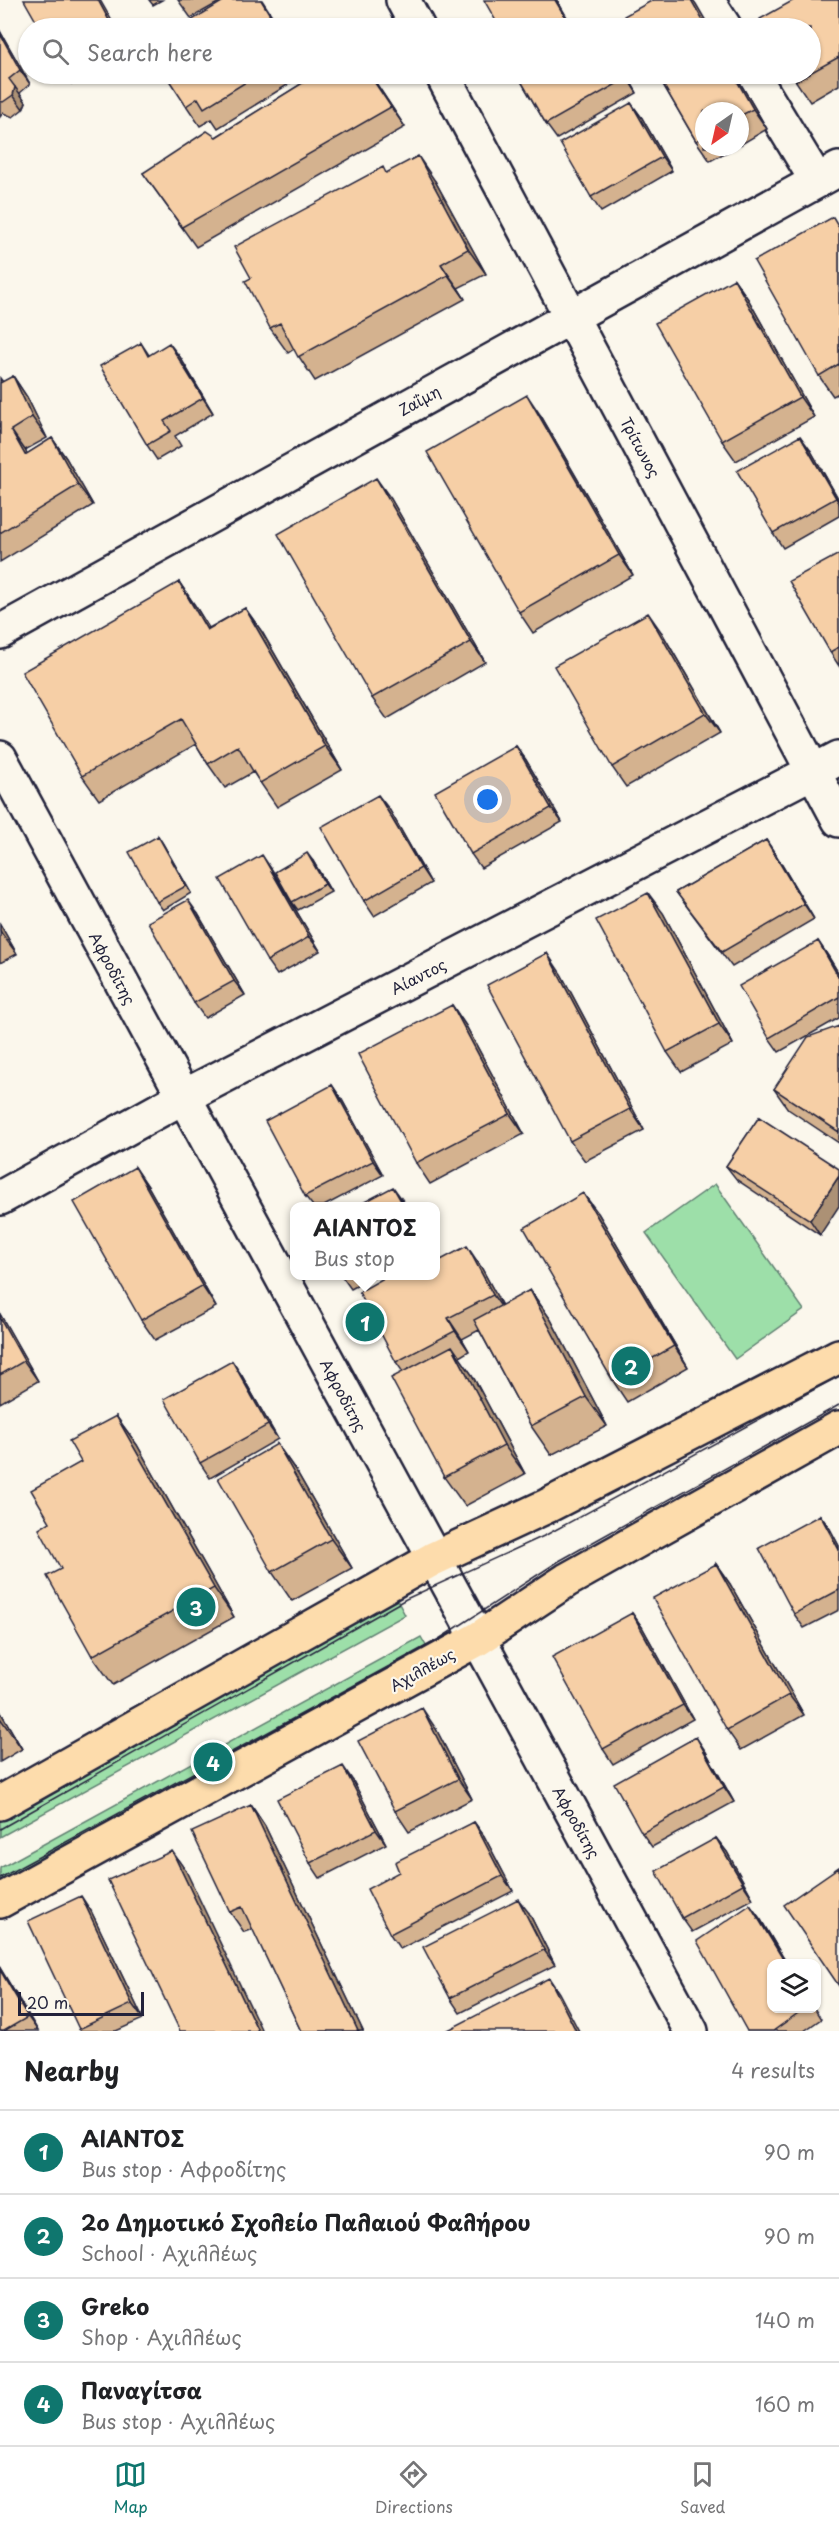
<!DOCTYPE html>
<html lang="en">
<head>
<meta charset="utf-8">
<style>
  body { margin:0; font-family:"Playpen Sans",sans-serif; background:#f2f2f2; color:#202124 }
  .controls { position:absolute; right:18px; bottom:18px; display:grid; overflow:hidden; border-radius:12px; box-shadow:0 2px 4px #0004 }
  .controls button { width:54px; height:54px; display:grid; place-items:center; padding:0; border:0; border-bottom:2px solid #e0e0e0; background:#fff; color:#202124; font:30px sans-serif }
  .compass { position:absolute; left:695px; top:102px; width:54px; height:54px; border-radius:50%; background:#fff; box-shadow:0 2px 4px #0004; rotate:214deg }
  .scale { position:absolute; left:18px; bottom:15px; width:126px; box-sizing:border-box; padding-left:6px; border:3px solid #22223b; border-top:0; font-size:16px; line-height:21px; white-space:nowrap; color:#22223b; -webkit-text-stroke:4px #fbf7ec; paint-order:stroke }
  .you { position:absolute; left:488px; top:800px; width:21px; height:21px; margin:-15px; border:4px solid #fff; border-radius:50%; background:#1a73e8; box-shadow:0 0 0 9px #1a73e833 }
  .badge { display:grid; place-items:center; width:39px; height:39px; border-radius:50%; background:#0f766e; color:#fff; font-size:20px; font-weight:700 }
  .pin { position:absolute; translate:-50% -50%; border:3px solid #fff; box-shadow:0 2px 6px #0006 }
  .popup { position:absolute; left:290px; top:1202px; width:150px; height:78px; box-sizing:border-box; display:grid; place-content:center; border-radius:12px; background:#fff; filter:drop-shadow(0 2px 4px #0005); font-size:20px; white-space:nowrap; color:#757577 }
  .popup b { font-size:22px; color:#202124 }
  .popup::after { content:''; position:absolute; left:50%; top:100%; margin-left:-12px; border:12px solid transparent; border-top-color:#fff }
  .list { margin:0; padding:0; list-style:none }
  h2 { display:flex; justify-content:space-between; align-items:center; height:78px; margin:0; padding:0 24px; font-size:26px }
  h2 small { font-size:20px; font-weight:400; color:#757577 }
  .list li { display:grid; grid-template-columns:39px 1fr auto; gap:18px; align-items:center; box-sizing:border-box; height:84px; padding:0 24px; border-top:2px solid #e0e0e0 }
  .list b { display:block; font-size:22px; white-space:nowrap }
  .list p { margin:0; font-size:20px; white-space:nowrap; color:#757577 }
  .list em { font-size:20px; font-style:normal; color:#757577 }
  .icon { flex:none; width:33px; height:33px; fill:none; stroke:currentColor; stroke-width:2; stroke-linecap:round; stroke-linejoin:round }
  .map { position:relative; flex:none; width:839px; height:2031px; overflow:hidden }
  .search { position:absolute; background:#fff; box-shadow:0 2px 4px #0004; left:18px; right:18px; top:18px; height:66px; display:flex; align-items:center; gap:15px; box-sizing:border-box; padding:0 21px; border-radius:33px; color:#757577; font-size:22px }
  .sheet { height:414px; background:#fff }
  nav { display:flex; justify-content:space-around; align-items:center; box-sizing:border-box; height:84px; border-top:2px solid #e0e0e0; background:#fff; font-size:16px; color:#757577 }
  nav a { display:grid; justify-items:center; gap:3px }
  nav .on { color:#0f766e }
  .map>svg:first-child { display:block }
  .green { fill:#9ddfa9; stroke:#608072; stroke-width:1.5 }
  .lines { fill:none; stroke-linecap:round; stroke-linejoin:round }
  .minor-casing { stroke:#22223b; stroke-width:38 }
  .major-casing { stroke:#22223b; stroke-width:38 }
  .minor { stroke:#fbf7ec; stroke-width:33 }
  .major { stroke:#fddcac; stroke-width:33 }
  .tram { stroke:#22223b; stroke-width:1.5 }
  .wall { fill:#d4b28f; stroke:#22223b; stroke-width:1.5 }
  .shaded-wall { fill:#ac9174; stroke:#22223b; stroke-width:1.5 }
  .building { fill:#f6cfa6; stroke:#22223b; stroke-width:1.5 }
  .labels { text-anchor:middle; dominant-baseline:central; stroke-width:4.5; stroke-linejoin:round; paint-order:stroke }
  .street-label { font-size:15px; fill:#22223b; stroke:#fbf7ec }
</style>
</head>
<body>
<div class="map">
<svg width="839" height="2031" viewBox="0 0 839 2031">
  <rect width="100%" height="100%" fill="#fbf7ec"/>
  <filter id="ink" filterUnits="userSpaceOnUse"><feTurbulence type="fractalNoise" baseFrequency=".0167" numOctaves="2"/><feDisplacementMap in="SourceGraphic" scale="12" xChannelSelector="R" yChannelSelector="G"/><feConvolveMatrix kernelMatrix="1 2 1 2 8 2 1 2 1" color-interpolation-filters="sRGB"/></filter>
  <g filter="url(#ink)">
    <!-- green -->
    <path class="green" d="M715 1184 804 1310 735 1359 646 1233Z
      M396 1598 405 1615 0 1837V1820Z
      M421 1637 429 1651 0 1885V1868Z"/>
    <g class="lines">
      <!-- minor casing -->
      <g class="minor-casing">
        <path id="minor" d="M403 0 418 28
          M707 0 725 28
          M442 74 839 820
          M752 74 817 181
          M0 632 839 169
          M0 758 691 2031
          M0 1198 183 1097 839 758"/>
      </g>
      <!-- major casing -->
      <g class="major-casing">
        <path id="major" d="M0 1803 433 1559 547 1506 839 1356
          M0 1901 478 1639 567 1580 839 1428"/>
      </g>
      <!-- minor -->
      <use href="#minor" class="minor"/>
      <!-- major -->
      <use href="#major" class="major"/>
      <!-- tram -->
      <path class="tram" d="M0 1829 406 1599 546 1535 839 1376
        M0 1878 439 1639 559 1561 839 1405"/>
    </g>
    <!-- wall -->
    <path class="wall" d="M149 0H162L153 5Z
      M178 0H223L191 18Z
      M557 0 573 28H500Z
      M839 0V85L810 102 791 74H810V28Z
      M0 31 30 84 20 93 26 102 23 109 13 117 3 113 0 117Z
      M65 74H92L72 84Z
      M165 74H305L218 128 212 119 200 126Z
      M317 74H370L405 127 196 247 143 173 216 137Z
      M517 74H626L637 93 557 139 546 124Z
      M657 74H735L767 129 740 145V111H704V147H736L710 161 696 141Z
      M631 103 642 118 672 171 601 212 591 197Z
      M387 173 435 181 486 274 458 288 465 299 315 381 294 349 288 353 270 328 251 278Z
      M839 225V393L833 396 819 376Z
      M734 279 748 299 814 417 736 461 722 441Z
      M141 343 149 355 180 357 213 413 175 436 181 446 157 460 147 445Z
      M13 376 27 397 47 438 25 450 27 454 52 438 66 458 93 505 0 562V378L3 382Z
      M541 416 633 575 533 633 519 612Z
      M811 451 839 500V516L783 548 773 533Z
      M391 499 485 662 387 719 372 698Z
      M839 554V666L830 652Z
      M179 582 196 607 209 628 245 608 262 632 342 770 277 807 253 772 225 788 208 764 196 744 99 800 82 776Z
      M662 633 720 733 626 787 612 767Z
      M516 746 526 760 562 822 481 868 471 854Z
      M389 809 431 883 374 916 364 901Z
      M158 836 163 844 191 893 163 910 157 902Z
      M766 840 776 855 814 919 732 967 676 892Z
      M313 861 331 892 298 910 292 902Z
      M272 870 320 951 277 975 267 961Z
      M663 913 733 1044 681 1072 667 1052Z
      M198 914 245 995 205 1018 194 1003Z
      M0 924 17 954 0 963Z
      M818 941 828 956 839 974V1018L779 1052 769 1038Z
      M561 974 644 1130 585 1161 570 1141Z
      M452 1005 466 1026 524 1134 430 1184 416 1163Z
      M839 1026V1143L788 1109 774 1089Z
      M332 1085 342 1100 383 1175 324 1206H313L305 1196Z
      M759 1117 820 1235 737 1180 726 1166Z
      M135 1167 149 1188 216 1307 155 1340 141 1320Z
      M598 1213 688 1367 627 1402 613 1381Z
      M438 1261 481 1267 502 1306 530 1290 551 1320 607 1426 551 1455 531 1426 479 1330 462 1339 469 1351 459 1357 472 1375 525 1474 465 1506 444 1477 403 1372 396 1362Z
      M341 1275H377L351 1289Z
      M0 1314 38 1381 0 1403Z
      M232 1361 242 1376 278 1439 210 1478 200 1463Z
      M116 1416 137 1445 234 1617 113 1685 92 1656 61 1569 50 1522Z
      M277 1444 298 1474 352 1568 292 1601 272 1572Z
      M820 1515 830 1529 839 1546V1610L804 1628 794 1614Z
      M716 1564 730 1584 804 1715 741 1750 727 1730Z
      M632 1613 642 1627 693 1719 613 1764 603 1749Z
      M0 1711 22 1749 0 1762Z
      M436 1729 472 1799 409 1832 395 1811Z
      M706 1752 734 1802 652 1847 642 1833Z
      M353 1781 386 1844 320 1878 310 1863Z
      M251 1805 265 1826 363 2031H301L253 1929 244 1932 230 1912Z
      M474 1822 484 1836 513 1891 400 1949 390 1934 399 1872Z
      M716 1838 727 1852 753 1899 692 1932 682 1918Z
      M750 1905 761 1920 787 1964H771V2008H814L821 2019 804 2031H747Z
      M91 1911 143 2019 116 2031H81L79 2029Z
      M529 1913 555 1965 460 2013 450 1998Z
      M0 1968 38 2031H0Z"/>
    <!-- shaded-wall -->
    <path class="shaded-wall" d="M98 0H100L116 28H113Z
      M261 0H262L280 28H278Z
      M555 0H557L573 28 567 20Z
      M691 0H693L696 4 710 28H707Z
      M0 31 30 84 20 70 0 34Z
      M369 74H370L405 127 391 107Z
      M624 74H626L637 93 627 78Z
      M733 74H735L767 129 753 109Z
      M15 87 26 102 23 109 13 95Z
      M631 103 642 118 672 171 662 157Z
      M418 156 435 181 486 274 468 249Z
      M441 264 458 288 465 299 448 275Z
      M734 279 748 299 814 417 800 397Z
      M169 343 180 357 213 413 203 398Z
      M13 376 27 397 47 438 32 417Z
      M527 395 541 416 633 575 619 555Z
      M11 430 25 450 39 475 25 455Z
      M800 436 811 451 839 500V503Z
      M52 438 66 458 93 505 78 485Z
      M376 478 391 499 485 662 471 642Z
      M179 582 196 607 224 654 207 630Z
      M245 608 262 632 342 770 325 746Z
      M648 613 662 633 720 733 705 713Z
      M516 746 526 760 562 822 551 808Z
      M378 795 389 809 431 883 421 868Z
      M158 836 163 844 191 893 186 886Z
      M766 840 776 855 814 919 804 904Z
      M307 853 313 861 331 892 325 884Z
      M262 855 272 870 320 951 309 937Z
      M648 893 663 913 733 1044 719 1024Z
      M188 900 198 914 245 995 234 981Z
      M0 924 17 954 2 934 0 930Z
      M818 941 828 956 839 974V978Z
      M547 953 561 974 644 1130 630 1109Z
      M452 1005 466 1026 524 1134 510 1114Z
      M332 1085 342 1100 383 1175 373 1161Z
      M135 1167 149 1188 216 1307 202 1286Z
      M839 1176V1206L820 1235 810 1220Z
      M393 1187 404 1202 406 1206H404Z
      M583 1193 598 1213 688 1367 674 1346Z
      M467 1246 481 1267 507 1315 493 1295Z
      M530 1290 551 1320 607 1426 586 1397Z
      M0 1314 38 1381 24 1361 0 1318Z
      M448 1318 462 1339 469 1351 455 1331Z
      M452 1346 472 1375 525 1474 504 1445Z
      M232 1361 242 1376 278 1439 268 1425Z
      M116 1416 137 1445 234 1617 214 1588Z
      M277 1444 298 1474 352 1568 331 1539Z
      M820 1515 830 1529 839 1546V1550Z
      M716 1564 730 1584 804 1715 789 1695Z
      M632 1613 642 1627 693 1719 683 1705Z
      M422 1708 436 1729 472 1799 458 1779Z
      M0 1711 22 1749 0 1718Z
      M696 1737 706 1752 734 1802 724 1787Z
      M343 1766 353 1781 386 1844 376 1830Z
      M251 1805 265 1826 363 2031H358Z
      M474 1822 484 1836 513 1891 502 1876Z
      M716 1838 727 1852 753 1899 743 1884Z
      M172 1851 186 1871 262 2031H258Z
      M81 1896 91 1911 143 2019 132 2004Z
      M518 1899 529 1913 555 1965 544 1950Z
      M750 1905 761 1920 787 1964H786Z
      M0 1968 38 2031 28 2017 0 1970Z
      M549 1978 559 1993 579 2031H576Z"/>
    <!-- building -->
    <path class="building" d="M24 0H98L113 28H40Z
      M225 0H261L278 28H179Z
      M484 0H555L567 20 551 28H500Z
      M653 0H691L707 28H631L624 16Z
      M794 0H839V57L810 73V28H766L760 19Z
      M0 34 20 70 9 79 15 87 13 95 3 102 0 101Z
      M165 74H259L204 108 198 98 186 106Z
      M317 74H369L391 107 182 227 143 173 207 131 216 137Z
      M517 74H624L627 78 546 124Z
      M657 74H733L753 109 740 116V111H704V137L696 141Z
      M791 74H810L796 81Z
      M631 103 662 157 591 197 560 143Z
      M418 156 468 249 441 264 448 275 298 357 280 323 270 328 245 281 251 278 234 247 383 167 386 173Z
      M833 217 839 227V364L819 376 754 261Z
      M734 279 800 397 722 441 655 323Z
      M141 343 148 356 169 343 203 398 164 421 171 431 147 445 100 366Z
      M13 376 32 417 11 430 25 455 52 438 78 485 0 533V383Z
      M527 395 619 555 519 612 427 452Z
      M800 436 836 498 773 533 737 471Z
      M376 478 471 642 372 698 278 534Z
      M839 554V647L830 652 789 581Z
      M179 582 207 630 245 608 325 746 260 783 238 746 208 764 181 719 82 776 22 672Z
      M648 613 705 713 612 767 554 666Z
      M516 746 551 808 471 854 435 792Z
      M378 795 421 868 364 901 321 827Z
      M158 836 186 886 157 902 129 852Z
      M766 840 804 904 722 952 676 892Z
      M307 853 325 884 292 902 275 872Z
      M262 855 309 937 267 961 220 879Z
      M648 893 719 1024 667 1052 596 920Z
      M188 900 234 981 194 1003 148 922Z
      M818 941 839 978V997L769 1038 739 986Z
      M547 953 630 1109 570 1141 487 985Z
      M452 1005 510 1114 416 1163 358 1054Z
      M839 1026V1132L774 1089 808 1037Z
      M332 1085 373 1161 305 1196 265 1121Z
      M759 1117 839 1169V1176L810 1220 726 1166Z
      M135 1167 202 1286 141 1320 74 1202Z
      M393 1187 404 1206H357Z
      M583 1193 674 1346 613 1381 524 1228Z
      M467 1246 493 1295 448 1318 455 1331 396 1362 359 1292 389 1275H435V1259L437 1262Z
      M530 1290 586 1397 531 1426 474 1320Z
      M0 1318 24 1361 0 1375Z
      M452 1346 504 1445 444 1477 391 1378Z
      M232 1361 268 1425 200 1463 164 1399Z
      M116 1416 214 1588 92 1656 47 1576 61 1569 39 1529 50 1522 31 1490 81 1462 69 1441Z
      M277 1444 331 1539 272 1572 218 1478Z
      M820 1515 839 1550V1590L794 1614 759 1548Z
      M716 1564 789 1695 727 1730 653 1598Z
      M632 1613 683 1705 603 1749 552 1657Z
      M422 1708 458 1779 395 1811 358 1741Z
      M696 1737 724 1787 642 1833 614 1783Z
      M343 1766 376 1830 310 1863 277 1799Z
      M251 1805 358 2031H301L242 1907 230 1912 192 1832Z
      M474 1822 502 1876 390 1934 367 1889 399 1872 395 1862Z
      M716 1838 743 1884 682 1918 656 1871Z
      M172 1851 258 2031H180L108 1880Z
      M839 1867V1986L784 1905Z
      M81 1896 132 2004 79 2029 28 1921Z
      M518 1899 544 1950 450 1998 423 1947Z
      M750 1905 786 1964H771V2008H805L773 2031H747L697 1941Z
      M0 1970 28 2017 4 2031H0Z
      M549 1978 576 2031H449L448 2030Z"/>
  </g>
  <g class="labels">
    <!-- street labels -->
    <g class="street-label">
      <text transform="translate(419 400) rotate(-29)">Ζαΐμη</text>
      <text transform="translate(641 447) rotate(62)">Τρίτωνος</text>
      <text transform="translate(113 968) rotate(62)">Αφροδίτης</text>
      <text transform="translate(418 976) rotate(-27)">Αίαντος</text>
      <text transform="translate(344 1395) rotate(62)">Αφροδίτης</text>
      <text transform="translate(422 1669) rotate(-29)">Αχιλλέως</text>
      <text transform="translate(577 1822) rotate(61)">Αφροδίτης</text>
    </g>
  </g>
</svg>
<div class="controls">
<button><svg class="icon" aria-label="layers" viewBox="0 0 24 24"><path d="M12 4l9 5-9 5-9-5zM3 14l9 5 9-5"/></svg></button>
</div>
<svg class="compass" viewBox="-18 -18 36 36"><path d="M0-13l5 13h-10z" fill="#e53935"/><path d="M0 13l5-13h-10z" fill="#757577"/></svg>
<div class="scale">20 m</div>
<div class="you"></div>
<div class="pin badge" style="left:365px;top:1322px">1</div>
<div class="popup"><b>ΑΙΑΝΤΟΣ</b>Bus stop</div>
<div class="pin badge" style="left:631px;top:1366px">2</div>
<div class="pin badge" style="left:196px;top:1607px">3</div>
<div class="pin badge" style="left:213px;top:1762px">4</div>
<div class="search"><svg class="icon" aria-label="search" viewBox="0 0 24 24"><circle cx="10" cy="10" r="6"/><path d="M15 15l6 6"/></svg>Search here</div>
</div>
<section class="sheet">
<h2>Nearby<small>4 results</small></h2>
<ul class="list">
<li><span class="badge">1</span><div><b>ΑΙΑΝΤΟΣ</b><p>Bus stop · Αφροδίτης</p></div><em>90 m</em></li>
<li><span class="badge">2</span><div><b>2ο Δημοτικό Σχολείο Παλαιού Φαλήρου</b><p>School · Αχιλλέως</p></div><em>90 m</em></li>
<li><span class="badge">3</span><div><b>Greko</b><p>Shop · Αχιλλέως</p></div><em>140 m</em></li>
<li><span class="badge">4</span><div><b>Παναγίτσα</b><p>Bus stop · Αχιλλέως</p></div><em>160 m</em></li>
</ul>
</section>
<nav>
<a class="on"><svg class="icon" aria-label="map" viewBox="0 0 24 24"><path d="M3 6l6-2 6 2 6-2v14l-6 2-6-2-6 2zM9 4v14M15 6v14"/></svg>Map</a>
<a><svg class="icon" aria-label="directions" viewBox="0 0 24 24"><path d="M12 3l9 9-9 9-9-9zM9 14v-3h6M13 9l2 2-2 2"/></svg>Directions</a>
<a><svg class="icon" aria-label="saved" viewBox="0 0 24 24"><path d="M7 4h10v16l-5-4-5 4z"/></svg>Saved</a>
</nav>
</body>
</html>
